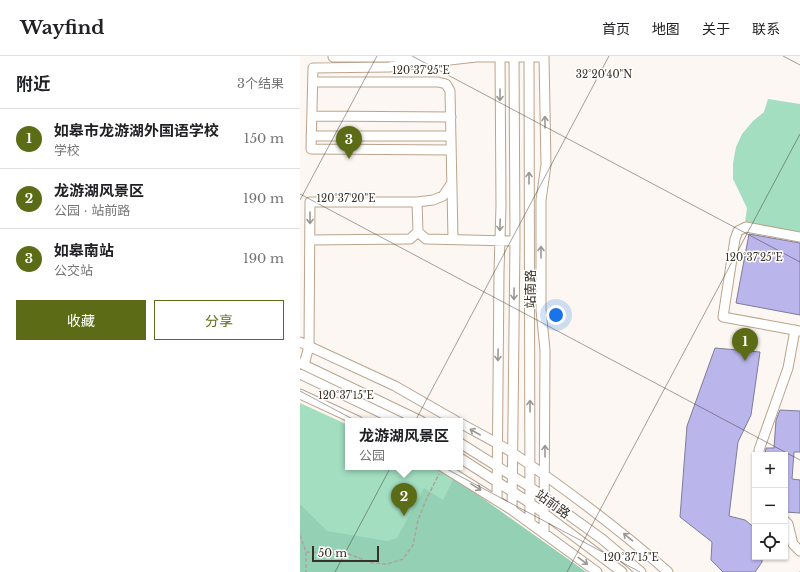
<!DOCTYPE html>
<html lang="zh">
<head>
<meta charset="utf-8">
<style>
  body { margin:0; font-family:"Libre Baskerville","Noto Sans SC",serif; background:#f6f6f6; color:#202124 }
  .controls { position:absolute; right:12px; bottom:12px; display:grid; overflow:hidden; border-radius:0px; box-shadow:0 1px 3px #0004 }
  .controls button { width:36px; height:36px; display:grid; place-items:center; padding:0; border:0; border-bottom:1px solid #e0e0e0; background:#fff; color:#202124; font:20px sans-serif }
  .scale { position:absolute; left:12px; bottom:10px; width:67px; box-sizing:border-box; padding-left:4px; border:2px solid #393027; border-top:0; font-size:11px; line-height:14px; white-space:nowrap; color:#393027; -webkit-text-stroke:3px #fff; paint-order:stroke }
  .you { position:absolute; left:256px; top:259px; width:14px; height:14px; margin:-10px; border:3px solid #fff; border-radius:50%; background:#1a73e8; box-shadow:0 0 0 6px #1a73e833 }
  .badge { display:grid; place-items:center; width:26px; height:26px; border-radius:50%; background:#5c6c16; color:#fff; font-size:13px; font-weight:700 }
  .pin { position:absolute; translate:-50% -33px; filter:drop-shadow(0 1px 2px #0008) }
  .pin::after { content:''; position:absolute; top:21px; width:14px; height:12px; background:inherit; clip-path:polygon(0 0,100% 0,50% 100%) }
  .popup { position:absolute; left:45px; top:362px; width:118px; height:52px; box-sizing:border-box; display:grid; place-content:center; border-radius:0px; background:#fff; filter:drop-shadow(0 1px 3px #0005); font-size:13px; white-space:nowrap; color:#757577 }
  .popup b { font-size:15px; color:#202124 }
  .popup::after { content:''; position:absolute; left:50%; top:100%; margin-left:-8px; border:8px solid transparent; border-top-color:#fff }
  .list { margin:0; padding:0; list-style:none }
  h2 { display:flex; justify-content:space-between; align-items:center; height:52px; margin:0; padding:0 16px; font-size:17px }
  h2 small { font-size:13px; font-weight:400; color:#757577 }
  .list li { display:grid; grid-template-columns:26px 1fr auto; gap:12px; align-items:center; box-sizing:border-box; height:60px; padding:0 16px; border-top:1px solid #e0e0e0 }
  .list b { display:block; font-size:15px; white-space:nowrap }
  .list p { margin:0; font-size:13px; white-space:nowrap; color:#757577 }
  .list em { font-size:13px; font-style:normal; color:#757577 }
  .actions { display:flex; gap:8px; padding:12px 16px }
  .actions a { flex:1; padding:9px 0; border:1px solid #5c6c16; border-radius:0px; text-align:center; font-size:14px; color:#5c6c16 }
  .actions .main { background:#5c6c16; color:#fff }
  .icon { flex:none; width:22px; height:22px; fill:none; stroke:currentColor; stroke-width:2; stroke-linecap:round; stroke-linejoin:round }
  .map { position:relative; flex:none; width:500px; height:516px; overflow:hidden }
  header { display:flex; align-items:center; gap:24px; box-sizing:border-box; height:56px; padding:0 20px; background:#fff; border-bottom:1px solid #e0e0e0 }
  header strong { font-size:19px }
  nav { display:flex; gap:22px; margin-inline-start:auto; font-size:14px }
  main { display:flex }
  aside { flex:1; background:#fff }
  .map>svg:first-child { display:block }
  .green { fill:#a3dec1 }
  .forest { fill:#94d1b4 }
  .building { fill:#bab5eb; stroke:#7e7c98 }
  .lines { fill:none; stroke-linecap:round; stroke-linejoin:round }
  .minor-casing { stroke:#baa48d; stroke-width:11 }
  .path { stroke:#aaa49d; stroke-width:1.5; stroke-dasharray:4 2; stroke-linecap:butt }
  .minor { stroke:#fff; stroke-width:9 }
  .oneway { stroke:#9c9893 }
  .ticks { fill:none; stroke:#393027; stroke-width:1; stroke-opacity:0.45 }
  .labels { text-anchor:middle; dominant-baseline:central; stroke-width:3; stroke-linejoin:round; paint-order:stroke }
  .street-label { font-size:13px; fill:#393027; stroke:#fff }
  .ticks-label { font-size:10px; text-anchor:middle; fill:#393027; stroke:#fff; stroke-width:3; stroke-linejoin:round; paint-order:stroke }
</style>
</head>
<body>
<header>
<strong>Wayfind</strong>
<nav><a>首页</a><a>地图</a><a>关于</a><a>联系</a></nav>
</header>
<main>
<aside>
<h2>附近<small>3个结果</small></h2>
<ul class="list">
<li><span class="badge">1</span><div><b>如皋市龙游湖外国语学校</b><p>学校</p></div><em>150 m</em></li>
<li><span class="badge">2</span><div><b>龙游湖风景区</b><p>公园 · 站前路</p></div><em>190 m</em></li>
<li><span class="badge">3</span><div><b>如皋南站</b><p>公交站</p></div><em>190 m</em></li>
</ul>
<div class="actions"><a class="main">收藏</a><a>分享</a></div>
</aside>
<div class="map">
<svg width="500" height="516" viewBox="0 0 500 516">
  <rect width="100%" height="100%" fill="#fcf7f2"/>
  <!-- green -->
  <path class="green" d="M468 43 500 48V176L445 167 447 152 433 123V107L436 91 442 78 453 65 464 56Z
    M0 347 48 369V411H135L154 422 286 516H0Z"/>
  <!-- forest -->
  <path class="forest" d="M154 422 286 516H0V448L27 475 87 485 97 482 124 432 143 444Z"/>
  <!-- building -->
  <path class="building" d="M449 178 500 187V259L436 247Z
    M415 292 460 296 451 359 438 386 429 460 445 464 455 472V501H462V506L455 516H423L411 504 412 486 380 461 387 370Z
    M480 354 500 355V396H494L492 423 500 424V457L485 456V399H465L466 392H474L476 364Z"/>
  <g class="lines">
    <!-- minor casing -->
    <g class="minor-casing">
      <path id="minor" d="M229 0 230 466
        M244 0 246 109 241 144V254L245 294 244 476
        M33 1H140
        M171 1H244
        M13 26H138L146 28 150 35 153 183
        M12 60 151 61
        M11 80H151
        M151 94 11 93 13 12 89 11 176 1
        M117 146 118 176
        M118 176 126 183 215 185
        M500 181 446 171 438 175 435 183 423 261 500 275
        M10 184 110 183 118 176
        M0 286 95 330 156 365
        M0 307 121 365
        M4 309 9 290 10 146H117L133 144 143 140 151 128
        M0 318 98 365
        M0 338 58 365
        M160 367C178 377 196 386 213 397 267 434 319 473 368 516
        M160 387 230 431 302 483 341 516
        M459 399V394L488 312 495 274
        M160 402 230 447 322 516
        M143 411 212 454 297 516
        M197 444 199 216 201 150 200 0
        M212 454 215 185 214 0
        M485 465 488 468 493 488 500 495"/>
    </g>
    <!-- path -->
    <path class="path" d="M0 479 6 496V516
      M6 496 46 497 72 507 87 508 103 503 113 489 118 464 126 444 139 418"/>
    <!-- minor -->
    <use href="#minor" class="minor"/>
  </g>
  <!-- one-way arrows -->
  <defs><path id="oneway-shaft" d="M-6 0H5M1.5-3L5.5 0L1.5 3" fill="none" stroke-width="1.6" stroke-linecap="round" stroke-linejoin="round"/></defs>
  <g class="oneway">
    <use href="#oneway-shaft" transform="translate(200 39) rotate(90)"/>
    <use href="#oneway-shaft" transform="translate(245 66) rotate(-91)"/>
    <use href="#oneway-shaft" transform="translate(229 122) rotate(-90)"/>
    <use href="#oneway-shaft" transform="translate(10 162) rotate(90)"/>
    <use href="#oneway-shaft" transform="translate(200 169) rotate(92)"/>
    <use href="#oneway-shaft" transform="translate(241 196) rotate(-90)"/>
    <use href="#oneway-shaft" transform="translate(214 238) rotate(91)"/>
    <use href="#oneway-shaft" transform="translate(198 299) rotate(91)"/>
    <use href="#oneway-shaft" transform="translate(230 350) rotate(-90)"/>
    <use href="#oneway-shaft" transform="translate(175 376) rotate(-150)"/>
    <use href="#oneway-shaft" transform="translate(245 395) rotate(-90)"/>
    <use href="#oneway-shaft" transform="translate(176 431) rotate(32)"/>
    <use href="#oneway-shaft" transform="translate(328 481) rotate(-140)"/>
    <use href="#oneway-shaft" transform="translate(283 505) rotate(37)"/>
  </g>
  <!-- ticks -->
  <path class="ticks" d="M112 0 500 206M483 0 500 9M0 138 500 404M0 144 77 0M0 335 340 516M35 516 309 0M267 516 500 78M500 516V515"/>
  <g class="labels">
    <!-- street labels -->
    <g class="street-label">
      <text transform="translate(230 233) rotate(-90)">站南路</text>
      <text transform="translate(253 448) rotate(36)">站前路</text>
    </g>
  </g>
  <g class="ticks-label">
    <text x="121" y="18">120°37'25"E</text>
    <text x="304" y="22">32°20'40"N</text>
    <text x="46" y="146">120°37'20"E</text>
    <text x="454" y="205">120°37'25"E</text>
    <text x="46" y="343">120°37'15"E</text>
    <text x="331" y="505">120°37'15"E</text>
  </g>
</svg>
<div class="controls">
<button>+</button>
<button>−</button>
<button><svg class="icon" aria-label="locate" viewBox="0 0 24 24"><circle cx="12" cy="12" r="6"/><path d="M12 2v4M12 18v4M2 12h4M18 12h4"/></svg></button>
</div>
<div class="scale">50 m</div>
<div class="you"></div>
<div class="pin badge" style="left:445px;top:305px">1</div>
<div class="pin badge" style="left:104px;top:460px">2</div>
<div class="popup"><b>龙游湖风景区</b>公园</div>
<div class="pin badge" style="left:49px;top:103px">3</div>
</div>
</main>
</body>
</html>
